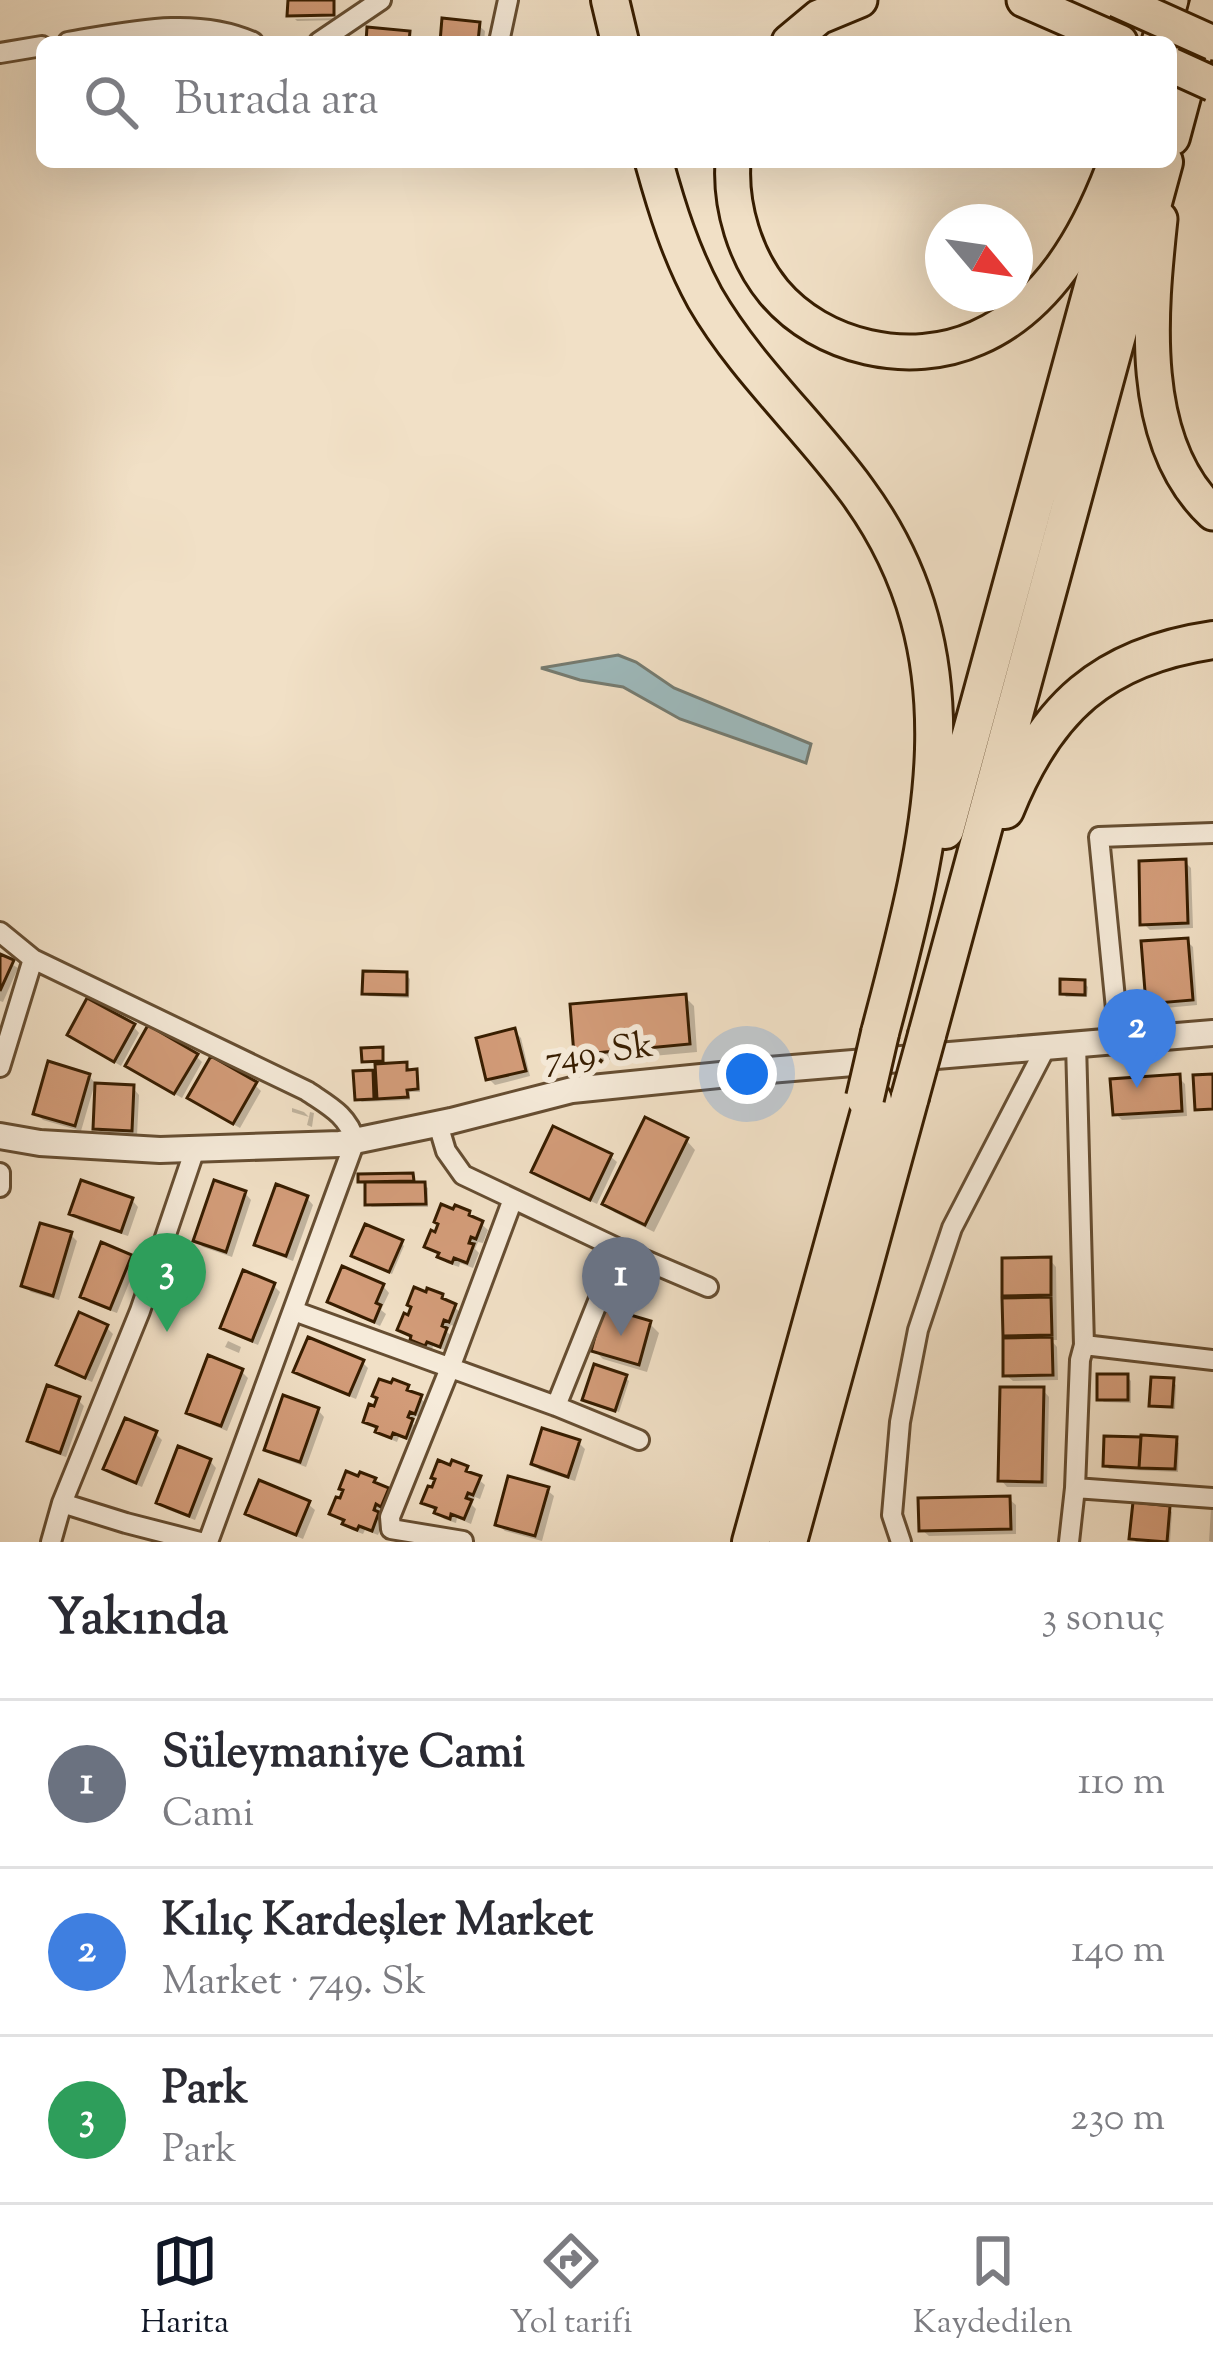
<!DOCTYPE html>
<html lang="tr">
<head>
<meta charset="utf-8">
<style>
  body { margin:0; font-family:"Sorts Mill Goudy",serif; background:#f7f7f7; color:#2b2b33 }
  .compass { position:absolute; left:925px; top:204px; width:108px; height:108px; border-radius:50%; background:#fff; box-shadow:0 12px 48px #0002; rotate:119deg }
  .you { position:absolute; left:747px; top:1074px; width:42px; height:42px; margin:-30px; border:9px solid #fff; border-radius:50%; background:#1a73e8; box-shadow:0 0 0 18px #1a73e833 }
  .badge { display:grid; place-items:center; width:78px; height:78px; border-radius:50%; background:#111827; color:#fff; font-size:39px; font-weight:700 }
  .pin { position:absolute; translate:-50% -99px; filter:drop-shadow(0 3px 6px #0008) }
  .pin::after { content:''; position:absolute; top:63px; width:42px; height:36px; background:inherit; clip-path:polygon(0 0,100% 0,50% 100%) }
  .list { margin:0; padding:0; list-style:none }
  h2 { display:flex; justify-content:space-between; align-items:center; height:156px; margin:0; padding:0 48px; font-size:51px }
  h2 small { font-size:39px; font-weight:400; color:#7c7c81 }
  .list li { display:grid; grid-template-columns:78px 1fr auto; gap:36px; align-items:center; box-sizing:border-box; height:168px; padding:0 48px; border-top:3px solid #e1e1e2 }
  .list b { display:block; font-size:45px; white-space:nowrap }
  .list p { margin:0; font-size:39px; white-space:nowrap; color:#7c7c81 }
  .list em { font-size:39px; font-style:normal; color:#7c7c81 }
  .icon { flex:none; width:66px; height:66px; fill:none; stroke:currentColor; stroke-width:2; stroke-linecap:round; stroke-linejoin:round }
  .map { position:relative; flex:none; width:1213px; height:1542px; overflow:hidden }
  .search { position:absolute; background:#fff; box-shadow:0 12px 48px #0002; left:36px; right:36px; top:36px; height:132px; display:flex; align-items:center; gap:30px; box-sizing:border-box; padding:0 42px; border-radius:18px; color:#7c7c81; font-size:45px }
  .sheet { height:660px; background:#fff }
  nav { display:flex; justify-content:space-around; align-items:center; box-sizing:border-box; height:168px; border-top:3px solid #e1e1e2; background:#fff; font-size:33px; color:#7c7c81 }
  nav a { display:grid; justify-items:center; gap:6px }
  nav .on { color:#111827 }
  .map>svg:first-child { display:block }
  .water { fill:#9ebbbe; stroke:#757c72; stroke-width:3 }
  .shadow { fill:#0003 }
  .building { fill:#d39c79; stroke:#371d00; stroke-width:3 }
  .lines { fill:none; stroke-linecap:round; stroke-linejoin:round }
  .minor-casing { stroke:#664e32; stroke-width:24 }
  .tertiary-casing { stroke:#664e32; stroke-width:30 }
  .trunk-casing { stroke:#371d00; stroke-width:39 }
  .motorway-casing { stroke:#371d00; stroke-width:42 }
  .minor { stroke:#f6ebda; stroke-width:18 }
  .tertiary { stroke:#f6ebda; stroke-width:24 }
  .trunk { stroke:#f1e0c6; stroke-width:33 }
  .motorway { stroke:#f1e0c6; stroke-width:36 }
  .trunk-bridge-casing { stroke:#371d00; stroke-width:39; stroke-linecap:butt }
  .motorway-bridge-casing { stroke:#371d00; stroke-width:42; stroke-linecap:butt }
  .trunk-bridge { stroke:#f1e0c6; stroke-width:33 }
  .motorway-bridge { stroke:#f1e0c6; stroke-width:36 }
  .labels { text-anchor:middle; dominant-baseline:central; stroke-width:12; stroke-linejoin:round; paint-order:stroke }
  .street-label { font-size:36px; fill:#371d00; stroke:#f6ebda }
</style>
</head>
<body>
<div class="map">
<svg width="1213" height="1542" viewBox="0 0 1213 1542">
  <rect width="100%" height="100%" fill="#f1e0c6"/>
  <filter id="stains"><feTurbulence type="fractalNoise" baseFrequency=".00167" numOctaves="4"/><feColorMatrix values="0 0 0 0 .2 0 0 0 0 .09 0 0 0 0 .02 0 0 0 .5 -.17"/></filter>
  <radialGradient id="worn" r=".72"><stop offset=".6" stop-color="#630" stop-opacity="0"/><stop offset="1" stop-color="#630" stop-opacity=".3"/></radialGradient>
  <!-- water -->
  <path class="water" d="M618 655 636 662 674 688 811 744 806 763 680 719 623 687 580 680 541 668Z"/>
  <!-- shadow -->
  <path class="shadow" d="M339 18V20L297 21 295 19Z
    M478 25 485 31 484 42H443Z
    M1185 862 1191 868 1193 928 1150 930 1143 923Z
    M1187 941 1193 947 1197 1005 1155 1009 1149 1002Z
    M0 957 18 968 3 1002 0 1001Z
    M406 975 410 979 409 998 369 996 365 993Z
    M1084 983 1088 987 1087 997H1066L1063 993Z
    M685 997 694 1006 697 1052 586 1062 577 1053Z
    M133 1026 139 1033 121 1066 70 1035Z
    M515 1032 521 1038 530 1076 495 1085 489 1079Z
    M196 1056 202 1062 182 1098 135 1071Z
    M406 1065 410 1073 416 1072 419 1076 420 1092H410V1100L362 1102 358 1099 356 1074 378 1072Z
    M89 1076 95 1083 81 1131 43 1120 36 1113Z
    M1179 1078 1185 1084 1187 1116 1122 1120 1116 1114Z
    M255 1085 261 1091 240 1128 197 1104Z
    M133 1088 139 1095 137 1136 102 1134 96 1128Z
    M292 1108 304 1112 309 1117 310 1112 314 1113 312 1127 307 1125 309 1117 292 1112Z
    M687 1141 695 1150 654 1232 614 1212 606 1203Z
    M610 1156 617 1162 597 1204 541 1177 535 1171Z
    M412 1176 416 1185H424L428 1188V1207H372L368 1204V1184L361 1181Z
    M245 1193 251 1200 232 1257 203 1247 197 1241Z
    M307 1198 313 1205 293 1261 264 1250 257 1244Z
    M132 1200 138 1207 128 1236 79 1220 73 1214Z
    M469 1213 488 1230 483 1243 478 1242 475 1249 479 1253 473 1268 460 1263 459 1267 447 1263 428 1246 437 1236Z
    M71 1235 77 1241 59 1300 31 1292 24 1285Z
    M401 1243 404 1246 392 1274 359 1259Z
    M131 1257 137 1263 117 1313 90 1303 83 1296Z
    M1050 1260 1056 1267 1057 1340H1051L1057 1347 1058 1380 1013 1381 1006 1375 1012 1341 1006 1334 1005 1261Z
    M274 1286 280 1292 258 1345 230 1333 223 1327Z
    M383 1286 389 1293 381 1310 386 1314 380 1326 337 1307 330 1301Z
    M442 1296 461 1313 456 1327 451 1325 447 1332 452 1336 447 1351 433 1346 432 1350 420 1346 400 1330 410 1319Z
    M650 1324 659 1333 647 1372 603 1359 594 1350Z
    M107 1328 113 1334 92 1382 66 1370 59 1364Z
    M228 1341 241 1347 239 1353 225 1347Z
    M362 1362 368 1368 356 1399 303 1378 297 1371Z
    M241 1371 248 1378 227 1431 196 1418 189 1412Z
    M1127 1377 1131 1381V1403L1104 1402 1100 1399Z
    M626 1378 629 1381 619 1412 586 1399Z
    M1172 1381 1176 1385 1175 1409 1156 1408 1153 1404Z
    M407 1388 427 1404 421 1418 416 1416 413 1424 417 1428 412 1442 399 1437 397 1442 385 1437 366 1421Z
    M1043 1390 1049 1397 1047 1487H1007L1001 1480Z
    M78 1400 84 1406 66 1457 37 1447 30 1441Z
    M318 1410 324 1417 306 1467 274 1455 267 1449Z
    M156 1434 162 1440 142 1487 112 1475 106 1469Z
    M1175 1440 1179 1443 1178 1472 1109 1469 1106 1465Z
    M579 1443 585 1449 575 1481 540 1470 534 1464Z
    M210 1461 216 1468 195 1520 166 1509 159 1502Z
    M466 1469 485 1485 480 1499 475 1497 472 1505 476 1509 471 1524 457 1518 456 1523 444 1519 425 1502Z
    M374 1480 393 1497 388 1511 383 1509 379 1516 384 1521 378 1535 365 1530 363 1534 352 1530 332 1513Z
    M547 1490 554 1496 542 1541 505 1531 498 1525Z
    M1009 1499 1016 1505V1534L929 1536 922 1530Z
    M308 1504 315 1510 303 1539 255 1519 248 1513Z
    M1211 1508H1213V1542L1209 1541Z
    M1169 1509 1172 1512 1170 1542H1136L1132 1538Z"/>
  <!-- building -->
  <path class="building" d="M288 0H334V15L287 16Z
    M442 18 480 22 478 42H440Z
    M367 27 410 31 409 42H366Z
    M1186 859 1188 923 1140 925 1139 861Z
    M1188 938 1193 1000 1146 1004 1141 941Z
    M0 954 14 960 0 991Z
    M363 971 407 972V995L362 994Z
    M1060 979 1085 980V995L1060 994Z
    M686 994 690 1044 574 1055 570 1004Z
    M87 998 135 1024 114 1062 67 1035Z
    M148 1025 198 1054 174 1094 125 1066Z
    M515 1028 526 1071 486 1080 476 1038Z
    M383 1047V1061L362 1062 361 1048Z
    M211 1056 257 1082 233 1124 187 1098Z
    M48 1061 90 1074 75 1126 33 1114Z
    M407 1062V1070L417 1069 418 1089 407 1090 408 1097 377 1099 375 1064Z
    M373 1070 374 1099 355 1100 353 1071Z
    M1180 1074 1182 1111 1113 1115 1110 1079Z
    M1213 1074V1109L1195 1110 1193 1075Z
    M95 1083 134 1085 132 1131 93 1129Z
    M645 1117 688 1138 645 1225 602 1204Z
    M553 1126 612 1154 590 1200 531 1172Z
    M413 1173 414 1181 358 1182V1174Z
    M81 1180 133 1198 121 1232 69 1214Z
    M214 1180 246 1191 226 1252 193 1241Z
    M365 1182H425L426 1204 365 1205Z
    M276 1184 308 1196 286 1256 254 1245Z
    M441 1204 453 1209 455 1205 470 1211 469 1215 483 1221 476 1239 471 1237 469 1243 474 1244 467 1263 454 1258 452 1263 437 1257 439 1253 424 1247 431 1230 435 1232 438 1224 434 1222Z
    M40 1223 72 1232 53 1296 21 1286Z
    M365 1224 403 1240 389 1272 351 1256Z
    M101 1242 132 1255 110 1309 80 1297Z
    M1051 1257V1295L1002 1296V1258Z
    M342 1266 384 1284 376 1303 381 1305 374 1322 327 1302Z
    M243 1270 275 1283 252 1341 220 1328Z
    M414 1287 426 1292 427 1288 443 1294 442 1298 456 1304 449 1322 444 1320 442 1326 447 1328 440 1347 427 1342 425 1346 410 1340 411 1336 397 1330 404 1313 408 1315 411 1307 407 1305Z
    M1051 1297 1052 1335 1003 1336 1002 1298Z
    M603 1307 651 1321 639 1365 591 1351Z
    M79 1312 108 1325 85 1378 56 1365Z
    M308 1337 364 1360 349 1395 293 1372Z
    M1052 1337 1053 1375 1003 1376V1338Z
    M208 1355 243 1369 221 1426 186 1413Z
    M594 1364 627 1375 615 1411 582 1400Z
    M1097 1374H1128V1400H1097Z
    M1151 1377 1174 1378 1172 1407 1149 1406Z
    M379 1379 391 1383 393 1379 409 1385 407 1390 422 1395 415 1414 410 1412 408 1417 413 1419 406 1438 393 1433 391 1438 375 1432 377 1427 363 1422 369 1404 374 1406 377 1398 372 1396Z
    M47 1385 80 1397 60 1453 27 1441Z
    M1000 1387H1044L1042 1482 998 1481Z
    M283 1395 319 1408 300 1462 264 1450Z
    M125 1418 157 1431 136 1483 103 1469Z
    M542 1428 580 1440 568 1477 531 1464Z
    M1141 1435 1177 1437 1175 1469 1139 1468Z
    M1104 1436 1141 1437 1139 1468 1103 1466Z
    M178 1446 211 1459 189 1516 156 1503Z
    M438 1460 450 1465 452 1460 468 1466 466 1471 481 1476 473 1495 468 1493 466 1498 472 1500 464 1519 451 1514 450 1519 434 1513 436 1508 421 1503 428 1486 432 1487 435 1479 431 1478Z
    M346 1471 358 1476 360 1472 376 1478 374 1482 389 1488 381 1507 376 1504 374 1510 379 1512 372 1531 359 1526 357 1530 342 1524 344 1520 329 1514 336 1497 340 1498 343 1490 339 1489Z
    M508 1476 549 1487 535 1536 495 1525Z
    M259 1480 310 1501 296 1535 245 1514Z
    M1010 1496 1011 1529 919 1531 918 1498Z
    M1133 1502 1170 1506 1167 1542 1129 1539Z"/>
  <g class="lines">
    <!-- minor casing -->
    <g class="minor-casing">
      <path id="minor" d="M68 42C128 32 195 16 253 42
        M319 42 381 0
        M499 42 508 0
        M0 53 42 46
        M0 932 33 959 307 1091C329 1106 348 1115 355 1141L208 1542
        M1119 1039 1099 837 1213 833
        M1076 1043 1084 1345
        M0 1067 33 959
        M438 1124 446 1151 463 1175 619 1249 708 1287
        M0 1173V1187
        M294 1311 556 1406 639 1440
        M556 1406 619 1249
        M1075 1488 1213 1498
        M62 1503 126 1523 200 1542
        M463 1541 391 1529 390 1517 450 1368 513 1199
        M51 1542 62 1503 140 1311 195 1149
        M901 1542 892 1515 900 1422 918 1330 952 1228 1047 1045
        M1069 1542 1075 1488 1080 1360 1084 1345 1213 1360"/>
    </g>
    <!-- tertiary casing -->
    <g class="tertiary-casing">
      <path id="tertiary" d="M0 1136 40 1143 160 1150 340 1144 451 1121 572 1090 769 1070 1213 1033"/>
    </g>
    <!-- trunk casing -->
    <g class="trunk-casing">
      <path id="trunk" d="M1024 0 1120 42
        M789 42 819 17 860 0
        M1159 42 1171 0
        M1191 65 1208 0
        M733 162C730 206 745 257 774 292 821 348 910 368 977 338 1047 308 1087 237 1113 169
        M1160 219C1150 312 1137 442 1213 513"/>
    </g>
    <!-- motorway casing -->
    <g class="motorway-casing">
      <path id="motorway" d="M610 0 620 42
        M1171 137 1193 55
        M654 162C667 209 681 254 705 298 746 369 809 425 857 491 982 661 929 847 880 1033
        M1005 810C1046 708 1103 656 1213 640
        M945 830 1127 162
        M927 1035 1164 162
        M751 1542 873 1100
        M788 1542 910 1097"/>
    </g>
    <!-- minor -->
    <use href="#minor" class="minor"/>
    <!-- tertiary -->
    <use href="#tertiary" class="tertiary"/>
    <!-- trunk -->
    <use href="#trunk" class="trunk"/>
    <!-- motorway -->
    <use href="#motorway" class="motorway"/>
    <!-- trunk-bridge casing -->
    <g class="trunk-bridge-casing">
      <path id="trunk-bridge" d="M1117 0 1213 43
        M1171 65 1213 84"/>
    </g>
    <!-- motorway-bridge casing -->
    <g class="motorway-bridge-casing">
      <path id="motorway-bridge" d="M910 1097 927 1035
        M865 1098 880 1033"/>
    </g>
    <!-- trunk-bridge -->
    <use href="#trunk-bridge" class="trunk-bridge"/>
    <!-- motorway-bridge -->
    <use href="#motorway-bridge" class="motorway-bridge"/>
  </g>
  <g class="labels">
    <!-- street labels -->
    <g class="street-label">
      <text transform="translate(599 1054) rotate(-8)">749. Sk</text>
    </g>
  </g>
  <rect width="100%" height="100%" filter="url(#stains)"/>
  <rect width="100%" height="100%" fill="url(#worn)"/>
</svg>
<svg class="compass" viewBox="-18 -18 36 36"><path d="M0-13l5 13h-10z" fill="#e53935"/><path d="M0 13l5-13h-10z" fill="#7c7c81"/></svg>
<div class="you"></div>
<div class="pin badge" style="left:621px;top:1336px;background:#6b7280">1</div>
<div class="pin badge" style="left:1137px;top:1088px;background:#3f7fe0">2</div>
<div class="pin badge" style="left:167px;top:1332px;background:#2e9e5b">3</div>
<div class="search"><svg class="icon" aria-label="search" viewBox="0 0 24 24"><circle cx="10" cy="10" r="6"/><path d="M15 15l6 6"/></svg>Burada ara</div>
</div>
<section class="sheet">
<h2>Yakında<small>3 sonuç</small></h2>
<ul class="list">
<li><span class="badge" style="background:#6b7280">1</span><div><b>Süleymaniye Cami</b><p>Cami</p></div><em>110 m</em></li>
<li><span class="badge" style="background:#3f7fe0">2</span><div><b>Kılıç Kardeşler Market</b><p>Market · 749. Sk</p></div><em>140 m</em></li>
<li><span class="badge" style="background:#2e9e5b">3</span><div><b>Park</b><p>Park</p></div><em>230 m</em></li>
</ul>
</section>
<nav>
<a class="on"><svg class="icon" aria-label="map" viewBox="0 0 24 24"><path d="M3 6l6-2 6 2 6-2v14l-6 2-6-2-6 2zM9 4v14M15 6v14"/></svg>Harita</a>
<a><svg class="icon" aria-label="directions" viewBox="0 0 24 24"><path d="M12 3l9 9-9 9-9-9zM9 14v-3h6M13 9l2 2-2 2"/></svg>Yol tarifi</a>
<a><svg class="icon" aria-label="saved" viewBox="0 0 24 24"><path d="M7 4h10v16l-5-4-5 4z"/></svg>Kaydedilen</a>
</nav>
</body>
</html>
